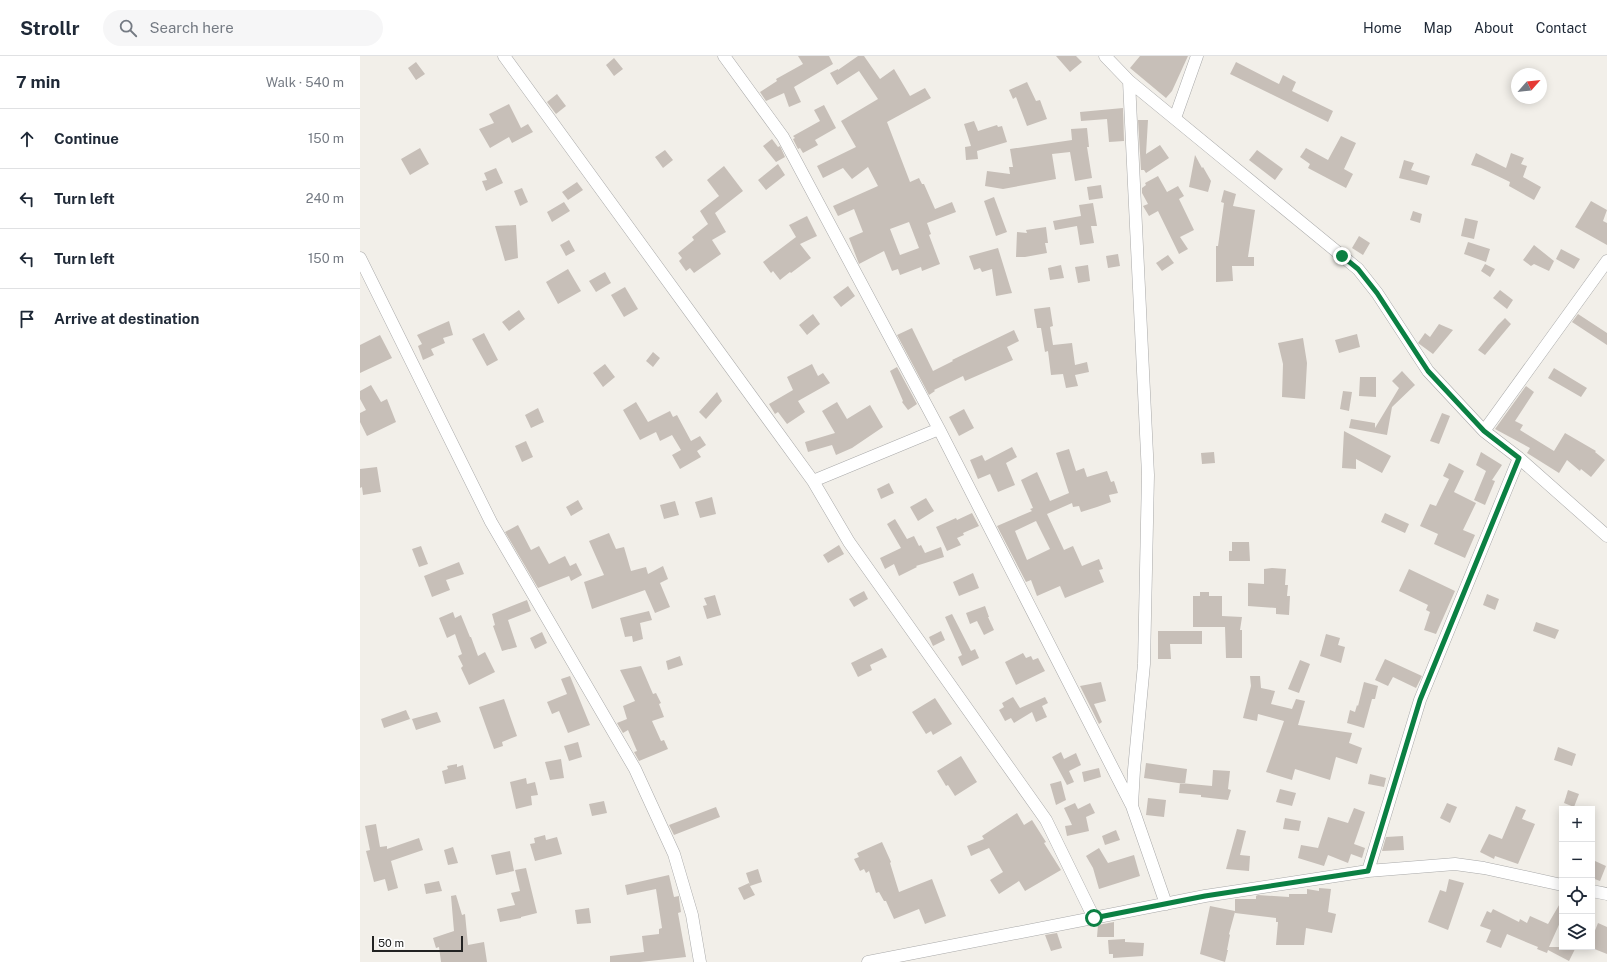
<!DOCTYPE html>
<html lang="en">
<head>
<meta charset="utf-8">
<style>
  body { margin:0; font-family:"Public Sans",sans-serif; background:#f6f6f7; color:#1f2937 }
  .controls { position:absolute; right:12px; bottom:12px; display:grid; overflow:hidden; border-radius:0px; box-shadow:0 2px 10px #0003 }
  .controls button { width:36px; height:36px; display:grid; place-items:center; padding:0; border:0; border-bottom:1px solid #e0e1e3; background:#fff; color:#1f2937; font:20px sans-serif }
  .compass { position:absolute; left:1151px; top:12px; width:36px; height:36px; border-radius:50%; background:#fff; box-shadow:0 2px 10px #0003; rotate:63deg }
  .scale { position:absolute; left:12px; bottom:10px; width:91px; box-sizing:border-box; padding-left:4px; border:2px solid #222; border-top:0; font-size:11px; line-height:14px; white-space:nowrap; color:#222; -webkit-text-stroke:3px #fff; paint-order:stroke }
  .stop { position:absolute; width:12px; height:12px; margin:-9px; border:3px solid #0b8043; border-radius:50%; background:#fff }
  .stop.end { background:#0b8043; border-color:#fff; box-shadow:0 1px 4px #0008 }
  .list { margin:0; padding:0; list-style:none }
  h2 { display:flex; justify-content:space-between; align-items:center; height:52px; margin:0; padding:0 16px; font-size:17px }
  h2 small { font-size:13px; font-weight:400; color:#747a83 }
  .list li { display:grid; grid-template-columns:26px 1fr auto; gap:12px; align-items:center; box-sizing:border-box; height:60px; padding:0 16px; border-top:1px solid #e0e1e3 }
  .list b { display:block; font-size:15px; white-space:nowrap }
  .list em { font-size:13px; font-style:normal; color:#747a83 }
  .icon { flex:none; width:22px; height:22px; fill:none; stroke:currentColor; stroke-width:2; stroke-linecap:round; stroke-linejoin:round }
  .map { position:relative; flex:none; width:1247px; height:906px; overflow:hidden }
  header { display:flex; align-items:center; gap:24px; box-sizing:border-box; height:56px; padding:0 20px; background:#fff; border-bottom:1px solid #e0e1e3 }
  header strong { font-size:19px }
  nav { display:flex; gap:22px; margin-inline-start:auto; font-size:14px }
  .search { width:280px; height:36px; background:#f6f6f7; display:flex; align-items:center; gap:10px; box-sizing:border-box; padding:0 14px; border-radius:22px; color:#747a83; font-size:15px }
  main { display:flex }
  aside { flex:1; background:#fff }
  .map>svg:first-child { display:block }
  .building { fill:#c7bfb8; fill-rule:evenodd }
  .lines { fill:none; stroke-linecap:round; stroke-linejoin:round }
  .street-casing { stroke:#a9a9a9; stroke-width:13 }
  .street { stroke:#fff; stroke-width:12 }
  .route { stroke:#0b8043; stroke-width:5 }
</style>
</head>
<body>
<header>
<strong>Strollr</strong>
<div class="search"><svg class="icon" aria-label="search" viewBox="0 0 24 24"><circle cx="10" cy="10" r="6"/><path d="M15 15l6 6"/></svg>Search here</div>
<nav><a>Home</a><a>Map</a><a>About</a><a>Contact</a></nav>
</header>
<main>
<aside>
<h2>7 min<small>Walk · 540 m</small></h2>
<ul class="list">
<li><svg class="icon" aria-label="ahead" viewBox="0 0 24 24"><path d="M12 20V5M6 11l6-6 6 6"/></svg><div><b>Continue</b></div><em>150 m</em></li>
<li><svg class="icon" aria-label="left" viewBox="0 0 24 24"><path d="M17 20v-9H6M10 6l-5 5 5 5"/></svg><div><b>Turn left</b></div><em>240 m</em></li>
<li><svg class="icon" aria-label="left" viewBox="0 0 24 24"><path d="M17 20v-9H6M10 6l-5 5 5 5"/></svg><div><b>Turn left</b></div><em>150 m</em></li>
<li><svg class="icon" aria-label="arrive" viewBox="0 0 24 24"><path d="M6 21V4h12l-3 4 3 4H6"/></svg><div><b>Arrive at destination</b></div></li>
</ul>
</aside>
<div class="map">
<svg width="1247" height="906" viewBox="0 0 1247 906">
  <rect width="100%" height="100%" fill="#f2efe9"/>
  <!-- building -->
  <path class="building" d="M438 0H469L473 8 434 31 441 46 429 51 424 37 406 45 400 36 417 25 416 23 443 8Z
    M498 0H504L520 23 534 13 550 40 565 32 571 42 527 66 550 126 559 122 562 128H564L575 153 592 146 596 156 567 167 571 178 569 179 580 208 562 215 561 211 540 219 538 213 532 215 524 195 499 208 489 182 503 176 494 153 478 160 473 150 518 130 508 111 492 123 483 112 463 122 457 110 496 91 481 65 518 43 499 15 477 29 470 17 478 13V14ZM549 166 559 192 540 199 530 173Z
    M696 0H716L722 6 710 16Z
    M780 0H828L812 35 806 42 770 12Z
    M254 2 263 13 254 20 246 9Z
    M56 6 65 18 56 24 48 12Z
    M876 6 919 28 923 19 936 26 932 35 973 55 968 66 870 18Z
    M667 26 676 45 680 44 687 63 667 70 656 41 653 43 649 34Z
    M197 38 206 50 196 58 187 46Z
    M149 48 161 72 168 68 173 76 152 87 149 81 130 92 119 73 134 67 129 58Z
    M464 49 476 72 455 84 458 89 443 97 440 92 438 93 433 83 435 82 433 80 460 65 454 54Z
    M763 52 764 85 749 86 747 63 721 65 720 56Z
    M778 64H788L786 98 800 89 809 102 786 117 784 114H781Z
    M614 65 618 75 637 69 638 71 642 70 647 86 617 95 618 103 606 104 605 91 611 90 604 68Z
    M727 72 729 91H727L732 122 715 125 710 96 692 98 696 123 643 133 625 130 627 115 650 118 649 111H653L650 93 712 84 711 73Z
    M981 80 996 87 984 113 993 118 986 132 948 112 950 108 940 101 946 92 968 104Z
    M412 83 418 91 420 90 425 101 416 106 403 90Z
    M60 92 69 108 50 119 41 103Z
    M305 94 313 104 303 112 295 101Z
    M897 94 923 113 915 124 889 104Z
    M1116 97 1146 112 1151 97 1164 102 1161 108 1167 110 1163 121 1181 131 1174 144 1149 130 1150 126 1121 112 1111 109Z
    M835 99 842 112 843 111 851 125 848 136 829 131Z
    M1044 104 1054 107 1051 114 1070 120 1067 129 1039 122Z
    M418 108 425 119 406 134 398 124Z
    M364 110 383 135 355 157 366 176 352 184 361 198 334 217 330 212 326 215 319 205 322 202 318 197 334 184 332 181 348 168 340 155 359 140 347 124Z
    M136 112 143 127 126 135 122 125 127 124 124 117Z
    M798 120 807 136 818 130 824 140 819 143 834 174 820 181 828 193 819 198 798 155 789 160 783 150 788 148 782 137V132L786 129 785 127Z
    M217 126 223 134 208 144 202 136Z
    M741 129 743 142 729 144 727 131Z
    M162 132 168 146 160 150 154 135Z
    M864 134 876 138 873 150 895 154 888 201H894V210H872L873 225 856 226V190H858L864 147 861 146Z
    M634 141 647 176 636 180 624 145Z
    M1231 145 1247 154 1243 165 1247 167V189L1215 171Z
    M204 146 210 155 192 166 187 156Z
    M733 147 737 170H731L734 187 720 189 717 170 695 174 693 165 721 160 719 149Z
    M1053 155 1062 158 1060 167 1050 164Z
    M447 160 457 180 440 188 451 202 431 217 430 216 420 224 413 215 411 217 403 206 436 181 429 169Z
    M1105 162 1118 165 1114 183 1101 180Z
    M156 169 158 202 145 205 135 170Z
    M686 171 688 187H685L687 197 665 201H656L657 176 667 177 666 174Z
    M999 180 1010 187 1003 199 992 192Z
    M209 184 215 195 206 200 200 189Z
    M1108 186 1130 193 1126 206 1104 198Z
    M1174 189 1194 205 1189 215 1174 208 1171 210 1163 204Z
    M638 192 652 237 636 240 632 213 622 216 620 212 614 214 609 200Z
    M1201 193 1220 203 1214 213 1196 203Z
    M758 198 760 210 748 212 746 200Z
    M808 199 814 207 802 215 796 207Z
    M1125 208 1135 213 1130 221 1121 215Z
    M701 209 704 222 690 224 688 212Z
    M728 209 730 225 718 227 715 211Z
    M208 213 221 235 198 248 186 226Z
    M245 216 251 227 236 236 229 225Z
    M488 230 495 240 481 251 473 241Z
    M265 231 278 253 264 261 251 239Z
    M1140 234 1153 244 1147 253 1133 242Z
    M690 251 693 270 690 271 693 289 712 287 715 309 727 306 729 316 715 319 718 330 706 332 703 318 691 319 688 295 685 296 681 272H677L674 253Z
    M159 254 165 263 149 275 142 266Z
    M453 258 460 268 447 279 439 269Z
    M1218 258 1247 277V289L1212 266Z
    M1145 262 1151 268 1125 299 1118 294 1138 269Z
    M89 265 93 279 83 282 85 287 71 293 74 299 63 304 58 290 62 288 57 279Z
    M1079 268 1093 274 1073 298 1058 287 1065 277 1070 281Z
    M552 272 573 315 593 305 592 304 654 274 659 285 647 291 653 304 605 325 603 320 574 334 575 335 569 339 537 279Z
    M124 277 138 304 127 310 112 283Z
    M997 278 1000 291 979 297 975 284Z
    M20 279 32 302 0 317V289Z
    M943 282 947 307 945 343 922 341 923 308 918 287Z
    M293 296 300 302 293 311 286 305Z
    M245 308 255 321 243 331 233 317Z
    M452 308 458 320 463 317 470 327 438 345 445 356 427 368 418 356 415 358 409 348 433 334 427 321Z
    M537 311 557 348 548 354 542 346 543 345 530 315Z
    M1194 312 1227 332 1221 341 1188 322Z
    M1042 315 1055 329 1032 351 1027 379 989 372 991 363 1015 367V372L1039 332 1032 325Z
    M1000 321H1016V341L999 340Z
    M11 329 21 346 27 343 36 366 7 380 0 366V357L6 354 0 343V335Z
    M1166 330 1174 336 1155 365 1163 369 1160 374 1194 395 1205 377 1236 395 1235 396 1245 404 1231 421 1221 413 1220 415 1207 404 1199 417 1167 397 1170 392 1135 373Z
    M983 335 992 336 989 355 980 353Z
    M357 336 362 345 346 363 339 356Z
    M276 346 288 366 310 355 313 361 317 359 331 385 340 380 346 389 337 395 341 401 320 413 312 399 321 394 312 379 300 385 296 376 280 384 263 354Z
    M477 346 487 363 510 349 523 371 492 392 476 399 472 389 448 396 445 386 475 377 462 355Z
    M178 352 184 366 171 372 165 359Z
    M604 353 614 372 599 380 589 361Z
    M1082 357 1090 360 1079 388 1070 385Z
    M984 375 1031 400 1022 417 996 403V413L982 412Z
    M166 385 173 401 162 406 155 390Z
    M652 391 657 401 646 407 655 429 638 436 630 418 618 423 610 404 622 399 625 405Z
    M709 393 716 415 724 412 727 421 747 415 751 426 754 425 758 437 749 439 751 446 737 451 721 456 719 450 713 451 712 447 687 458 704 494 713 490 722 510 739 503 743 513 739 514 744 526 705 542 700 530 677 540 671 524 666 526 637 470 672 455 670 453 673 452 661 424 677 416 690 445 709 437 696 397ZM676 465 690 493 667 504 655 475Z
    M854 396 855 407 842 408 841 397Z
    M1121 396 1142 409 1132 424 1135 425 1125 449 1114 444 1126 415 1116 409Z
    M1089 407 1104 415 1094 436 1116 447 1103 474 1115 479 1105 502 1074 488 1078 478 1060 470 1070 448 1076 450 1089 423 1083 420Z
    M17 411 21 436 3 439 2 431 0 432V413Z
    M529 427 534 437 521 443 517 433Z
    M352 441 356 458 340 462 335 446Z
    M566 442 574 455 558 465 550 451Z
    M218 444 223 453 211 460 206 451Z
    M315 445 319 459 304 463 300 449Z
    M612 457 619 470 603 477 604 479 597 482 601 489 587 495 576 471 596 462 597 464Z
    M1025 457 1049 468 1045 477 1021 466Z
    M535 463 547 483 554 480 559 490 561 489 565 497 581 491 584 501 556 510 557 511 539 520 534 508 525 513 520 502 541 492 527 468Z
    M158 469 171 494 179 490 189 508 205 500 210 510 216 507 222 519 211 525 209 520 178 532 145 476Z
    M249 477 256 493 264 491 271 515 286 511 288 518 303 510 308 523 300 527 310 551 295 557 285 534 232 553 224 526 244 519 229 485Z
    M872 486H889L890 505H869V495H872Z
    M479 489 484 498 468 507 463 499Z
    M61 490 68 508 59 511 52 493Z
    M99 506 104 518 86 524 90 534 72 541 64 520Z
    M912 512 926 513 925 529H928L927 540H930L929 559 916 558V552L888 550V527L904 528V513Z
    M1049 513 1095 535 1076 578 1064 574 1070 556 1066 554 1068 549 1039 535Z
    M613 517 619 532 599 540 593 526Z
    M504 535 508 543 494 551 489 543Z
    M840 536H849V540H862V560L882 561 880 574H882V602H866L865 571H833V540H840Z
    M1127 538 1139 543 1135 554 1123 549Z
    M355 539 361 559 347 563 343 550 347 549 344 542Z
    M167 544 171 555 148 564 157 591 142 595 133 570 135 569 132 558Z
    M625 550 629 561H628L634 574 624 579 617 565 610 568 606 557Z
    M289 555 292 564 280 567 283 583 273 586 272 580 265 581 260 562Z
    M93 556 95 562 101 559 110 581H111L118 600 125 596 135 616 109 629 101 612 103 610 98 600 102 598 95 578 87 582 79 562Z
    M592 558 611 595 615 593 619 602 602 610 598 601 602 599 585 561Z
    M1176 566 1199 574 1195 583 1173 575Z
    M581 575 585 584 573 590 569 581Z
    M798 575H842V588H810L811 603H798Z
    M182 576 187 587 175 593 170 582Z
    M966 578 980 582 978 589 985 591 981 607 960 600Z
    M522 592 527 601 510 609 512 614 498 621 491 607Z
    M663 597 666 602 671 600 673 604 678 602 685 615 656 629 645 606Z
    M320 600 323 609 308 614 306 605Z
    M1025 603 1062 620 1056 632 1033 621 1028 630 1015 624Z
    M940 604 950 608 939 637 928 633Z
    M281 610 293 638 296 637 301 647 299 648 304 661 292 665 301 685 304 684 308 693 279 705 274 696 277 695 268 674 263 677 257 667 267 663 263 650 275 645 260 614Z
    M210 620 230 669 208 677 199 655 192 658 187 646 207 638 201 623Z
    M890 620H900L901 632 915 635 911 648 932 653 936 643 945 645 938 669 992 677 989 687 1002 692 997 708 976 701 970 724 935 713 932 724 906 716 924 665 898 658 897 665 883 662 891 630Z
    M741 626 746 645 734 648 742 666 739 668 720 630Z
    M1004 626 1018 630 1015 643H1012L1004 672 987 667 990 654 995 656 997 649 998 650Z
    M653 641 660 652 685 641 688 647 682 650 687 661 676 666 672 656 654 667 651 662 645 665 639 654 644 651 642 647Z
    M575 642 592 668 573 679 571 675 566 678 552 656Z
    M144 643 157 680 142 686 143 690 134 693 119 651Z
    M46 654 50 663 24 672 21 663Z
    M77 656 81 666 56 674 52 663Z
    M218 686 222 701 209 705 204 690Z
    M1198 691 1216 698 1212 710 1194 704Z
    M701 696 704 703 716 697 721 709 709 715 714 726 707 729 692 701Z
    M601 700 617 726 595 740 588 729 586 730 577 715Z
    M201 703 204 722 190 724 185 706Z
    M786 707 827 713 825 728 784 722Z
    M97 708V711L103 709 106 723 85 728 82 715 88 713 87 710Z
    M739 712 741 721 724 726 722 716Z
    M853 714 870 715 868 733 871 734 868 744 841 741V739L819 737 820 727 852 730Z
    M1010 718 1026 722 1024 731 1008 728Z
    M166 722 167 728 175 726 178 739 171 740 172 749 156 753 150 726Z
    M701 725 706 744 696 749 690 728Z
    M920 733 936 737 932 750 916 746Z
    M1208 734 1219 738 1214 751 1204 747Z
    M788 742 806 744 804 761 786 759Z
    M244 745 247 757 232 760 229 748Z
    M715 747 718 753 730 747 735 757 726 761 729 775 707 780 705 770 712 769 704 752Z
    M1087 747 1097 751 1090 767 1080 762Z
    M1156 750 1166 754 1162 763 1175 768 1158 808 1135 800 1134 803 1120 796 1129 778 1142 783Z
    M356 751 360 761 314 779 309 769Z
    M994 752 1005 756 994 788 1005 792 1002 802 991 798 988 807 968 799 964 810 938 802 941 789 958 792 968 761 988 767Z
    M657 757 664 769 672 764 686 786 684 787 701 814 665 835 659 825 639 838 630 824 643 816 629 792 611 800 607 790 624 783 622 780Z
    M925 762 941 765 939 775 923 773Z
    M16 768 20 791 27 790V793L59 782 63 794 31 805 38 832 28 835 25 823 14 826 6 795 10 794 5 770Z
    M877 773 886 775 880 799 890 800 889 815 866 813Z
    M756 774 760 784 745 789 742 780Z
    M185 779 186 784 197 781 202 798 175 805 170 788 175 787 174 782Z
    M1043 780 1044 794 1022 795 1026 781Z
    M522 786 531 806 530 807 539 836 572 823 586 860 565 868 559 853 534 863 526 845H524L519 836 516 837 509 815 506 817 504 813 500 815 494 803 499 801 497 797Z
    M93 791 98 807 88 809 84 794Z
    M739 792 748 807 774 799 780 820 739 833 733 812 726 800Z
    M150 795 154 815 136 819 131 799Z
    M1235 805 1246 810 1240 825 1232 822V812Z
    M166 812 177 857 161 861V862L140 866 137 853 155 849 151 837 160 835 155 814Z
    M398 813 402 826 390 830 395 839 384 844 378 832 389 827 390 829 386 817Z
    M309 819 314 841 319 840V842L321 856 318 857 326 901 280 906H250V900L284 896 282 880 299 878V873L302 872 296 833 267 839 265 829Z
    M1089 823 1104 827 1088 874 1068 866 1080 834 1086 836Z
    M79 825 82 835 66 838 64 828Z
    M959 832 971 833 968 856 976 858 972 877 946 872 944 889H916L918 866H916V862L875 857V856L869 878 870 879 867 894H868L865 906 840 898 850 850 875 855V843H896V840L898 839 929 841V838H947V833L959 835Z
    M96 839 102 859 105 858 108 889 124 886 127 906H81L79 891 76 892 73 882 94 875 91 840Z
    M1202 844V862L1189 891H1216L1209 905 1188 894 1187 897 1177 893 1178 891 1147 878 1141 892 1126 886 1131 874 1120 870 1127 855 1131 857 1133 853 1159 866 1160 863 1167 867 1170 860 1188 868Z
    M229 852 231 867 217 868 215 854Z
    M754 866V881H737L738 869Z
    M1238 867 1247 871V898L1232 892V882Z
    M697 877 702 892 691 895 685 879Z
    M765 883V886L784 887 783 900 753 902V898H749L748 884Z"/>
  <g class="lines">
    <!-- street casing -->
    <g class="street-casing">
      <path id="street" d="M144 0 453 425 489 486 686 764 734 862
        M364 0 423 81 579 373 772 750 806 848
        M745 0 769 25 998 213 1017 237 1068 315 1124 375 1159 402 1247 480
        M769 25 788 419 784 608 774 714 772 749
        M815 62 837 0
        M0 202 131 466 275 713 314 798 332 859 340 906
        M1124 375 1247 205
        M453 425 579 373
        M1008 815 1060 644 1159 402
        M1232 835 1247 838
        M508 906 845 840 1008 815 1095 808 1124 812 1202 829"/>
    </g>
    <!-- street -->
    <use href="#street" class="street"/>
  </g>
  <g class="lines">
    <!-- route -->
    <path class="route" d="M734 862 845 840 1008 815 1060 644 1159 402 1124 375 1068 315 1017 237 998 213 982 200"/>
  </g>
</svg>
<div class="controls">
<button>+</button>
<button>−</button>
<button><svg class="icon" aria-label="locate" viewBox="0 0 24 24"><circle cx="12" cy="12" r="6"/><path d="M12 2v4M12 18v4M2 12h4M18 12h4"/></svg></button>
<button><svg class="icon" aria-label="layers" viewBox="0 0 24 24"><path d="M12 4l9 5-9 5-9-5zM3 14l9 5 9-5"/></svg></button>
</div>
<svg class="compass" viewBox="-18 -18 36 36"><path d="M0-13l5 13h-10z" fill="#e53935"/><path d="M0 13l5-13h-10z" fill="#747a83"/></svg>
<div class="scale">50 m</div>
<div class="stop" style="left:734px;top:862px"></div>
<div class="stop end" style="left:982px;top:200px"></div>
</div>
</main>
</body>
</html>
